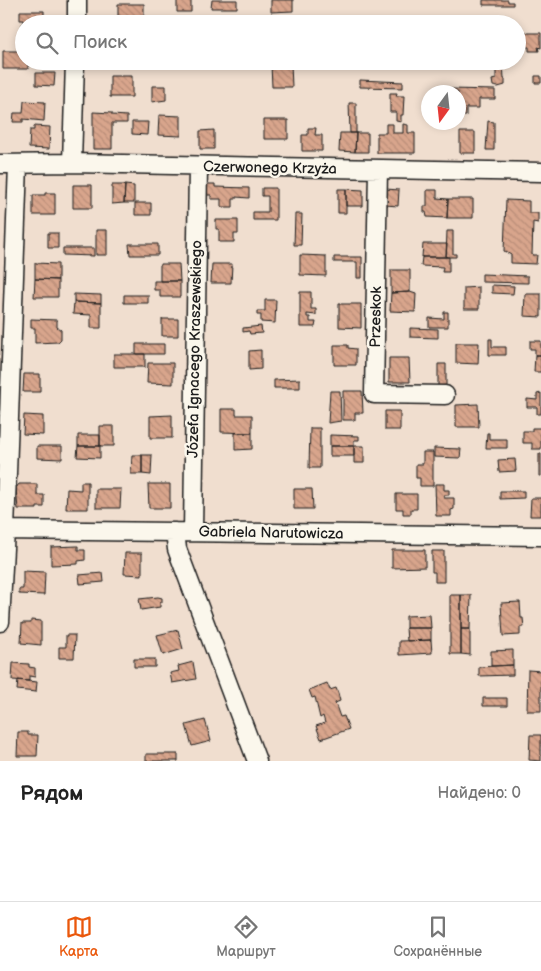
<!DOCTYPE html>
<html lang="ru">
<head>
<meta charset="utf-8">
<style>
  body { margin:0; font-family:"Balsamiq Sans",sans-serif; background:#f6f6f6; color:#222 }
  .compass { position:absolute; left:421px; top:85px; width:45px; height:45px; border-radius:50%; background:#fff; box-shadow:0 2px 8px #0003; rotate:195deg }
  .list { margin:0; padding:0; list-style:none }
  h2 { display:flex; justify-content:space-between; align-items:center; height:65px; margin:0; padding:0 20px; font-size:21px }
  h2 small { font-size:16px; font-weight:400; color:#767676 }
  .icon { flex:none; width:28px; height:28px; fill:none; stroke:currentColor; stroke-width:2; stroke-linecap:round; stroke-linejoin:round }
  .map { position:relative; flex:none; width:541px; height:761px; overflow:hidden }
  .search { position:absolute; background:#fff; box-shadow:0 2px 8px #0003; left:15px; right:15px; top:15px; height:55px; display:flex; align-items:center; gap:12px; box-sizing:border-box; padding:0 18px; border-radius:28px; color:#767676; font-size:19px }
  .sheet { height:140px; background:#fff }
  nav { display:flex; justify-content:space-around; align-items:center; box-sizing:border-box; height:70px; border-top:1px solid #e0e0e0; background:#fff; font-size:14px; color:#767676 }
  nav a { display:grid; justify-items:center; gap:2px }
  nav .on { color:#ea580c }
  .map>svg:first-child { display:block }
  .building { fill:url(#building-back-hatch); stroke:#1c1c1c }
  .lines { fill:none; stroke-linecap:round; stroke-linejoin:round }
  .street-casing { stroke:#1c1c1c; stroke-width:21 }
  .street { stroke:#fbf7ec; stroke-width:18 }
  .labels { text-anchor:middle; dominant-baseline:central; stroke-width:5; stroke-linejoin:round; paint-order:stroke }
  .street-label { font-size:15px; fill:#1c1c1c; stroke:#fbf7ec }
</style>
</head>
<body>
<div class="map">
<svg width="541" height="761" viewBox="0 0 541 761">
  <defs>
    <pattern id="building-back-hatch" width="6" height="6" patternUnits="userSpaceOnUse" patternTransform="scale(1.25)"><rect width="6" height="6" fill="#d8a58c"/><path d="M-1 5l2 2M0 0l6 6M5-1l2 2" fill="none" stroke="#b98d78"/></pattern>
  </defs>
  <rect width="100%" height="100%" fill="#f0decf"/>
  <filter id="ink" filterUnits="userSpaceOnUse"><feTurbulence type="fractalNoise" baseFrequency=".02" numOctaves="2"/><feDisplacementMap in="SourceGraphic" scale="10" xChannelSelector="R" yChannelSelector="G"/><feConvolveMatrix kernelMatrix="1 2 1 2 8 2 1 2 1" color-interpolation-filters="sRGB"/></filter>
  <g filter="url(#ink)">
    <!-- building -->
    <path class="building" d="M177 0H191V12H177Z
      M212 0H237V8H211Z
      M271 0H293V11L271 12Z
      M483 0H508V2H513V5H483Z
      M118 4H144V24H118Z
      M20 11H44V20H47V24H24V37H22V24H24V20H20Z
      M524 33H541V48L538 47 539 51H529V47H524Z
      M3 51H24V61H28V69H3Z
      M166 61H175V66H166Z
      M496 61H503L504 79H505V85L498 87 493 86 492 80 496 79Z
      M271 64H291L292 87H272Z
      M36 73H55L54 86 36 85Z
      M110 76H132V97H110Z
      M535 76H541V83H535Z
      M360 80 403 82V88L360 87Z
      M152 86H166V100L152 102Z
      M450 89 495 90V99H479V108H466V116H458V92H450Z
      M390 93H397L396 96H404L403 115H401V122L396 121V112H390Z
      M24 101 45 102 44 121 23 119V122H13L14 113H23Z
      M349 103H356V133H350Z
      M93 112 112 113V115L127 116V123H112V149H93Z
      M159 115 181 116V136L158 135Z
      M264 120H288V139H264Z
      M488 121 494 122V150H486Z
      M132 122H148L147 135 132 134Z
      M386 124H393V133H403V124L408 125V133H415V153H377V133H386Z
      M34 126 50 127 49 149 29 148 30 130H34Z
      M308 128H316L315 135H322V151H302V135H308Z
      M214 130V149H200V131Z
      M460 132H475V153H460Z
      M340 133H356L355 152 339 151Z
      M356 133H368V152H355Z
      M207 184H215V187L249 188V198L236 197V199H233V207H221V199H211V195H207Z
      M73 185H92V208H73Z
      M112 185H125L124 203 112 204Z
      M125 185 134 186V203H124Z
      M262 188H276V220H253V212H268V196H262Z
      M338 189H346V213H338Z
      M346 189 363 190V206H346Z
      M386 189 399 190 398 206 385 205Z
      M427 190H437V198L448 199 447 218 427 217 426 212H424V206H427Z
      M45 193H55V215H33V195H45Z
      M448 199H473V218H447Z
      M506 200 529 201V213H538V223L533 222 532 255H537L536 264 511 263V255L504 251Z
      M135 203H151V215H135Z
      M295 214H302L301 245H294Z
      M216 220H238V234H234V242H219V229H216Z
      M96 230H107V255H96Z
      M447 231H453V254H456V257H446Z
      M48 233H58V248H48Z
      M129 244H158V255H130Z
      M423 244H447L446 257H422Z
      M63 248H94V256L63 255Z
      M300 255 326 256V276L300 275Z
      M334 257H362V278H357V262H334Z
      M422 257H449V272H442L443 267 421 266Z
      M35 263 58 264V280L35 279Z
      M160 264H179L180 281H160Z
      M212 264H232L231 283H211Z
      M391 270H410V292L391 293Z
      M482 274 528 276V283L482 282Z
      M35 279 58 280V297H34Z
      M154 281H180V297H160V290H154Z
      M492 285 514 286 513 294 492 293Z
      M479 287V309H464V288Z
      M300 292H311V309H316V315L307 314V317H310V322H316L315 327H300Z
      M410 292 416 294 415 312 390 311 391 293Z
      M74 294 101 295V303L74 302Z
      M525 294H541V317L524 316Z
      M124 295H148V303H124Z
      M265 300H276L275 323 261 322V315H257V311H265Z
      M74 302 101 303V328H91V315L73 314Z
      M339 304H361V328L339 327Z
      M444 312H448V327H429V318L444 319Z
      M31 319 57 320V327L61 330V339L58 342 35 343V328H31Z
      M162 319H178V336H162Z
      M261 326 262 333 250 334 249 331 243 332V328Z
      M410 328 438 329V338L410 337Z
      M489 339H492V347H506V355H489Z
      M530 341H541V355H535V349H530Z
      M456 343H479L478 364 456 363Z
      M136 344H164V354H136Z
      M334 345H348V348L356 349V365H334Z
      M261 350V369L249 370V351Z
      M114 354H145V367H114Z
      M535 355H541V372H534Z
      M389 358H409L410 382H389Z
      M148 363H173V384L147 383Z
      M438 364H446V388H438Z
      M24 374H40V392H23Z
      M300 379V388H274V380Z
      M330 391H340L341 421 328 423Z
      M343 391H362L363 413H355V420H343Z
      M541 393V414H537V407H527V399L537 400V394Z
      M478 404 479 427H456V405Z
      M221 409H236V415H252V433L221 432Z
      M385 411H400V430H385Z
      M24 415 43 416V435L23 434Z
      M172 415V438H150V416Z
      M100 426H114V446H100Z
      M310 428H320V468H309Z
      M532 428H541V449H532V443H523V431H532Z
      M235 433H252V449L235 450Z
      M487 433H489V439H507V448H486Z
      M78 435H100V446H78Z
      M330 435 359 436V440H354V446H330Z
      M37 446H62V459L37 458Z
      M78 446H100V458L77 457Z
      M330 446H354V456H330Z
      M354 446H364V463H354Z
      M434 448 461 449 460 458 434 457Z
      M423 452H433V486H420V478H416V464H423Z
      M539 454H541V476H539Z
      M132 455H142V474H131Z
      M142 455H152L151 475 142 474Z
      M515 459 516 471 499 472 498 460Z
      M81 482H88V509H66L67 489 81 490Z
      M19 484H37V495H44V507H37V509H18L16 488Z
      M148 484H170V508H149Z
      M435 484H444V490H449V495H444V498H454V509L451 510V516H436Z
      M96 489H121L120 508H96Z
      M294 489H312L313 509H294Z
      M500 491H524V498L500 499Z
      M396 494H417V509H411V514H403V509H396Z
      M531 498H541V516H530Z
      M78 546V550H85V560L78 561V564L51 565V547Z
      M392 550H425V567L392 568Z
      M432 551H444V582H435V572H432Z
      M125 553H142V575L124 574Z
      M23 571 45 572 44 595 19 594V589H23Z
      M103 573 104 582 80 584 79 575Z
      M450 595H461V654H450Z
      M461 595H471L470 629H461Z
      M158 597 162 598V602L160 603V607L141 610 139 599Z
      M520 602 521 618H523L524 627H520V635L503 636 501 603Z
      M430 615 431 628H406V616Z
      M31 620 41 621V645L21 643 22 623H31Z
      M406 628H431V640L407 641Z
      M461 629H470V655L461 654Z
      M178 630 183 649 163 655 157 635Z
      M66 635H75L74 658H59V647H66Z
      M431 640 432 653 399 655V641Z
      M513 650V665L491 666V651Z
      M134 659H155V667H134Z
      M193 662 196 679 172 683 170 673 179 671 178 666Z
      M13 663 29 664V667L35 668V677L29 676V681L12 680Z
      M513 665V675L479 676V667Z
      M528 670 541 671V711H527Z
      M18 680 37 682 36 692 17 690Z
      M327 683 330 690 336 688 338 693 340 701 335 703 340 717 344 716 349 729 321 739 316 726 325 723 323 716 320 718 315 697 312 698 309 690Z
      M483 698H507V706H483Z
      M205 720 211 741 192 746 186 725Z
      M18 732H28V735H38L37 756H17Z
      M530 735H541V761L529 760Z
      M146 754H178V761H146Z"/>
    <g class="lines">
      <!-- street casing -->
      <g class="street-casing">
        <path id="street" d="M77 24V0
          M72 163 75 61
          M0 164 72 163 541 172
          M378 169 374 394 445 395
          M0 530 541 536
          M175 532 177 549 257 761
          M193 532 198 166
          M0 622 5 530 18 164"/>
      </g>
      <!-- street -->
      <use href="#street" class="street"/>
    </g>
  </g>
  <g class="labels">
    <!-- street labels -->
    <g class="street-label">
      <text transform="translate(270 168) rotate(1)">Czerwonego Krzyża</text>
      <text transform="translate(376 317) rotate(-89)">Przeskok</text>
      <text transform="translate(195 349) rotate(-89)">Józefa Ignacego Kraszewskiego</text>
      <text transform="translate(271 533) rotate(1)">Gabriela Narutowicza</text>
    </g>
  </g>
</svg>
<svg class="compass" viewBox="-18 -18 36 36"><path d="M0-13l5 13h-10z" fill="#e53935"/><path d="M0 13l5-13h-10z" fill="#767676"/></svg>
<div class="search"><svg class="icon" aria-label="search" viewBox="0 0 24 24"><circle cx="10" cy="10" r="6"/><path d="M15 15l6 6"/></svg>Поиск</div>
</div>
<section class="sheet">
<h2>Рядом<small>Найдено: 0</small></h2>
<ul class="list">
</ul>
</section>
<nav>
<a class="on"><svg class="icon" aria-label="map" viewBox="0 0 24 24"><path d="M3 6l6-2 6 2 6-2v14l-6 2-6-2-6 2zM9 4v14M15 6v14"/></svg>Карта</a>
<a><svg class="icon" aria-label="directions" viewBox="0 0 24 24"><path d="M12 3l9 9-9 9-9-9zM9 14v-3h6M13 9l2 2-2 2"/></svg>Маршрут</a>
<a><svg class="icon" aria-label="saved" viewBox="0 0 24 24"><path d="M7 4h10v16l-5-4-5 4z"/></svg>Сохранённые</a>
</nav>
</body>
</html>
